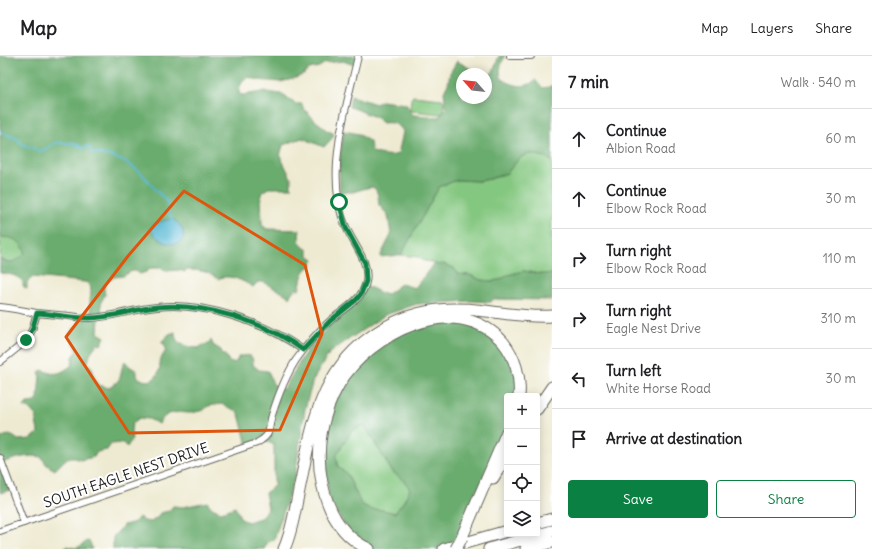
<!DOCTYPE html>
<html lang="en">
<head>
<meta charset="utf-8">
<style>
  body { margin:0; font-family:Delius,sans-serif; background:#f2f2f2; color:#202124 }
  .controls { position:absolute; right:12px; bottom:12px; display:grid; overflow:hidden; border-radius:4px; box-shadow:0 2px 10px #0003 }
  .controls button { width:36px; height:36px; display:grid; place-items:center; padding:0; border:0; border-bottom:1px solid #e0e0e0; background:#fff; color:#202124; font:20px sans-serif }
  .compass { position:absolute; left:456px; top:12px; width:36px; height:36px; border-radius:50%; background:#fff; box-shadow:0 2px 10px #0003; rotate:297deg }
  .stop { position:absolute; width:12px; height:12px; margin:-9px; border:3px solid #0b8043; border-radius:50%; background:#fff }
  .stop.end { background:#0b8043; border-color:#fff; box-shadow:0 1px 4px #0008 }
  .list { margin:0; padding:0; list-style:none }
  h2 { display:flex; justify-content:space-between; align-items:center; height:52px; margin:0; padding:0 16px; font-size:17px }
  h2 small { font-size:13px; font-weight:400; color:#757577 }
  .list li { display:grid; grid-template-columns:26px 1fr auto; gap:12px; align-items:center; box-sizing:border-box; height:60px; padding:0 16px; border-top:1px solid #e0e0e0 }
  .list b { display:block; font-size:15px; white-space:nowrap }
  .list p { margin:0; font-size:13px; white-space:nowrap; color:#757577 }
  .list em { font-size:13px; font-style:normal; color:#757577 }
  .actions { display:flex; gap:8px; padding:12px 16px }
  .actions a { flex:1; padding:9px 0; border:1px solid #0b8043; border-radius:4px; text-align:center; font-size:14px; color:#0b8043 }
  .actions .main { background:#0b8043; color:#fff }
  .icon { flex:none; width:22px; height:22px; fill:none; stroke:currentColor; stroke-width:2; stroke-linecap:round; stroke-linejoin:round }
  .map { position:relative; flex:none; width:552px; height:493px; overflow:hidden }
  header { display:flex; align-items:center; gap:24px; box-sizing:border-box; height:56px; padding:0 20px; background:#fff; border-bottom:1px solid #e0e0e0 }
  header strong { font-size:19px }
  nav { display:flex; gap:22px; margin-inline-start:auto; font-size:14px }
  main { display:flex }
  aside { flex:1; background:#fff }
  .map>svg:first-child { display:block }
  .green { fill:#84c780; stroke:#50724e }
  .forest { fill:#6bac6e; stroke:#446445; fill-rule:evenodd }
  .water { fill:#52b6d1; stroke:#376976 }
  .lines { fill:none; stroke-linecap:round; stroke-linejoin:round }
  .stream { stroke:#52b6d1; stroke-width:2 }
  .minor-casing { stroke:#66645b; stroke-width:8 }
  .motorway-casing { stroke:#66645b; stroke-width:13 }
  .minor { stroke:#fff; stroke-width:6 }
  .motorway { stroke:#fff; stroke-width:11 }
  .motorway-bridge-casing { stroke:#66645b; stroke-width:13; stroke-linecap:butt }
  .motorway-bridge { stroke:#fff; stroke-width:11 }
  .route { stroke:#0b8043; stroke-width:5 }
  .marked { fill:none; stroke:#de560d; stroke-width:3; stroke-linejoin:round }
  .labels { text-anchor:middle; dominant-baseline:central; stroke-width:4; stroke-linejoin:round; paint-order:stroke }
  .street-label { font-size:14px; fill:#1c1c1c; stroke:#fff }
</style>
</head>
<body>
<header>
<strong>Map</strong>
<nav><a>Map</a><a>Layers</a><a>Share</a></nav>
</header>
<main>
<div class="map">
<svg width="552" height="493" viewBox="0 0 552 493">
  <rect width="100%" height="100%" fill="#fff"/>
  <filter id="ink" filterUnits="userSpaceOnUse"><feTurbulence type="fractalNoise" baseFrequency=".025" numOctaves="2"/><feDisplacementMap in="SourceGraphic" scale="8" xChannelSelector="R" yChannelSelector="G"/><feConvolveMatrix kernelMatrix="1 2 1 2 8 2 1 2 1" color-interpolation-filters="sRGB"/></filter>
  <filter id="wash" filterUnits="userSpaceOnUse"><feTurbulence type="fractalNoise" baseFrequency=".012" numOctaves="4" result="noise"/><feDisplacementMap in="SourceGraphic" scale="16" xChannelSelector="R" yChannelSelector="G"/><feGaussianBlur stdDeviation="0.9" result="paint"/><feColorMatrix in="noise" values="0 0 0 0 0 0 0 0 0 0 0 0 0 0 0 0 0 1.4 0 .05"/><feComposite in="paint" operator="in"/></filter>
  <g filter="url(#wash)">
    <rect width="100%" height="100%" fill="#eeead1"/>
    <!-- green -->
    <path class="green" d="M413 40 442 43 444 45 443 56 440 58 412 55 410 53 411 43Z
      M532 98 545 101 552 105V218H540L524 215 508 219 500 224 491 225 481 224 470 219H461L457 218 454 212 443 208 438 209 431 206 424 205 418 201 401 199 439 131 457 124 478 125 490 123 507 117 519 102 525 99Z
      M0 171 34 195 14 207 0 204Z
      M364 369 392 415 405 426 410 433 404 445 395 457 383 454H372L361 448 347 418 338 411 336 400 352 374Z"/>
    <!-- forest -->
    <path class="forest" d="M0 0H359L357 10 343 5 325 7 319 11 309 13 305 18 293 23 280 26 258 24 248 21C242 26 239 29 239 38L244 39 266 35 267 36 281 38 296 48H302L304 54C309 57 310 59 314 63 318 68 323 69 326 74L333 77 334 80 324 91 302 82 283 89 280 100 291 122V132H268L261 137 262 169 267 173 300 174C298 184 299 189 308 194V199L314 203 311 210C301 215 302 224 299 234L296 233 292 236 289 242 287 239 263 226H258L253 231C244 225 228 217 218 223 209 215 198 214 187 214L185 216 179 214 165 215 161 212H151L146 216 140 218 136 215H132L123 220 114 221 106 227 104 232 105 239 101 246 102 260 99 262 98 277 105 281 101 289 98 288C92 292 89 300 88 307L93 313V319L99 329 109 332C126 321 117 320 125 305L129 310 137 315V320C145 328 155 326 159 315 161 312 159 308 160 305 161 302 164 298 166 294L165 289 161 286 169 278 175 276C174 289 189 291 198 292L203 289 207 288 211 284 213 289 221 294 222 297 227 301 228 304 231 307 236 306 239 300C248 300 253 296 253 309L259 314 268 315 273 328 282 333H284L305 297 329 270 358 246 366 231H369L386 239 401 228 415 232 434 207 438 209 443 208 454 212 457 218 470 219 481 224 491 225 500 224 508 219 524 215 540 218H552V244L493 243 491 246 470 245 417 248 385 259 330 296 313 324 305 353 295 420 274 484 268 486 264 493H113V481L124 469 135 466 139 461 144 465 151 466 158 461 160 457 169 455 173 450 183 451 207 446 212 452 221 456 235 451 241 463 248 466 263 461 268 452 265 437 274 430V389L262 383 247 389 239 358C234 352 227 352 222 348L208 350 204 354C200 355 192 357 189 357 177 356 165 355 159 368L149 363 139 362 132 368 131 375 132 383 127 391 123 387 111 388 107 394 97 396 94 401 80 404 73 401 65 404 55 414 47 409 41 401C29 398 13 403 1 407L0 404V382C8 378 11 378 18 384L31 383 38 377C38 371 35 367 36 360L30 353 24 351 27 347 35 346 38 343 40 319 39 316 42 314C56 320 60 318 72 309L73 301 77 295 76 291 68 279 83 262 91 260C91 257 90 253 90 250 89 241 95 230 85 226L33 221 27 226V233L23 230V226C18 219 9 218 0 217V203C8 209 19 205 25 197 24 186 10 179 0 182V79L2 76 0 72Z
      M499 0H505C501 7 499 14 501 22 510 29 526 34 535 24L543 32 549 31 552 29V105L545 101 532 98 525 99 519 103 507 117 490 123 478 125 457 124 439 131 401 199 380 201 391 179 388 159 379 149 378 139 375 132 370 131 353 136H340L339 106 344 75 359 78 370 86C371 90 370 93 373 96 377 98 395 102 398 97 399 95 403 77 403 75 398 67 391 66 383 67 374 59 374 61 365 57 358 54 357 53 349 51L351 40 376 48 381 45 406 48 413 59 439 61 446 52 444 36 448 28 450 17 457 5 480 18H462V42H486V20H488L493 16Z
      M460 263 507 288 521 340H507V380L461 481 439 493H374L354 483 330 446 322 393 329 356 354 309 414 269ZM364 369 392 415 405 426 410 433 404 445 395 457 383 454H372L361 448 347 418 338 411 336 400 352 374Z
      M0 412H2L10 434 0 437Z
      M87 485 90 486 92 493H64L68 490 75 492 81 490Z"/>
    <!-- water -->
    <path class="water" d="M172 163C180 167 186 175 182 185 170 193 156 183 150 173 156 165 163 165 172 163Z"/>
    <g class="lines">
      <!-- stream -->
      <path class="stream" d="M0 75 9 80 18 83 22 88 28 91 34 92 38 95H42L55 87H74L83 92 87 90 90 92 92 97C118 98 140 112 154 132 158 137 163 140 167 146 169 149 167 151 168 155 168 157 170 160 172 163"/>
    </g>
  </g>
  <g filter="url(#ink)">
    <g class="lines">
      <!-- minor casing -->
      <g class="minor-casing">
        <path id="minor" d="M510 0H531
          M0 251C12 252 24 255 36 257 47 258 58 259 69 260 76 261 84 262 91 262 113 261 134 253 157 251 202 245 267 267 303 294
          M0 306 26 285 32 274 37 257
          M0 402 24 467
          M0 475 257 387C261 384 266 382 268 377 270 372 270 365 272 359 278 340 285 321 296 304 306 290 317 276 330 265 343 253 362 245 366 226 370 206 354 189 347 173 343 165 340 155 339 147 330 100 348 45 358 0"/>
      </g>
      <!-- motorway casing -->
      <g class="motorway-casing">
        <path id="motorway" d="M537 353 552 331
          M493 422 507 399
          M537 467 552 463
          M462 481 507 376
          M284 493C291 478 294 460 297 444 310 384 315 321 369 282 389 267 412 257 438 254 476 249 514 263 552 260
          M369 493C342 481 328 455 322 427 315 393 322 357 339 328 370 277 455 233 503 286 515 301 521 321 519 340
          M444 493 507 475
          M489 493 552 475
          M526 493 552 486"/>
      </g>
      <!-- minor -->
      <use href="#minor" class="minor"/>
      <!-- motorway -->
      <use href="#motorway" class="motorway"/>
      <!-- motorway-bridge casing -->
      <g class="motorway-bridge-casing">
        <path id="motorway-bridge" d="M456 493 462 481"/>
      </g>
      <!-- motorway-bridge -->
      <use href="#motorway-bridge" class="motorway-bridge"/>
    </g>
  </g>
  <g class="lines" filter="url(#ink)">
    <!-- route -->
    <path class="route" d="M26 284 32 274 37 257C54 258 72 262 89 262 112 262 134 253 157 251 203 246 266 266 303 294L330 265 356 244 361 238 366 225 365 207 346 172 339 146"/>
  </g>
  <!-- marked area -->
  <path class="marked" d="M184 135 305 209 322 278 280 374 129 377 66 281 128 200Z"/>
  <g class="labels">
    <!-- street labels -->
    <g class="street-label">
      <text transform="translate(126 419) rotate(-19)">SOUTH EAGLE NEST DRIVE</text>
    </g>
  </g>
</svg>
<div class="controls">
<button>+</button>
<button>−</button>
<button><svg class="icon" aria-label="locate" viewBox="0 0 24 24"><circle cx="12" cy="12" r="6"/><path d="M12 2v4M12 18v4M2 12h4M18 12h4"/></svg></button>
<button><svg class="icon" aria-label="layers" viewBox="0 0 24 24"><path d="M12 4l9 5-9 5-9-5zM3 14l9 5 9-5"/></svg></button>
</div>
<svg class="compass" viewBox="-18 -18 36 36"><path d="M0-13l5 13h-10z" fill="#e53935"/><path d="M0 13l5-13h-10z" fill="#757577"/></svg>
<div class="stop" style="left:339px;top:146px"></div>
<div class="stop end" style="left:26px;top:284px"></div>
</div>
<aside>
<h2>7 min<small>Walk · 540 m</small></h2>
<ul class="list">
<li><svg class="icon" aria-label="ahead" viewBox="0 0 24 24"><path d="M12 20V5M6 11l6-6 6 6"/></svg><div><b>Continue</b><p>Albion Road</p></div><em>60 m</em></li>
<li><svg class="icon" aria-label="ahead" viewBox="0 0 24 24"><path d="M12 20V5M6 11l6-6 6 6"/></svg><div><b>Continue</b><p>Elbow Rock Road</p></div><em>30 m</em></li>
<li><svg class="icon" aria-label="right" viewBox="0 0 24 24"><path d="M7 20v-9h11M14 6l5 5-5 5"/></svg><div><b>Turn right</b><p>Elbow Rock Road</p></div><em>110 m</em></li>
<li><svg class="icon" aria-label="right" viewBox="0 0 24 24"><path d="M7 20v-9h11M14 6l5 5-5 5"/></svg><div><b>Turn right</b><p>Eagle Nest Drive</p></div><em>310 m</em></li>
<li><svg class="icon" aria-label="left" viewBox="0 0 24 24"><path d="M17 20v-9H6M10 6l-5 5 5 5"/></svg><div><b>Turn left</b><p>White Horse Road</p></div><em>30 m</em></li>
<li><svg class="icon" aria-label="arrive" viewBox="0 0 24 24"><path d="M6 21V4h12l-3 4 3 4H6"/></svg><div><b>Arrive at destination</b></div></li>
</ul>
<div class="actions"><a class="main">Save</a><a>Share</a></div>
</aside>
</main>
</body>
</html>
